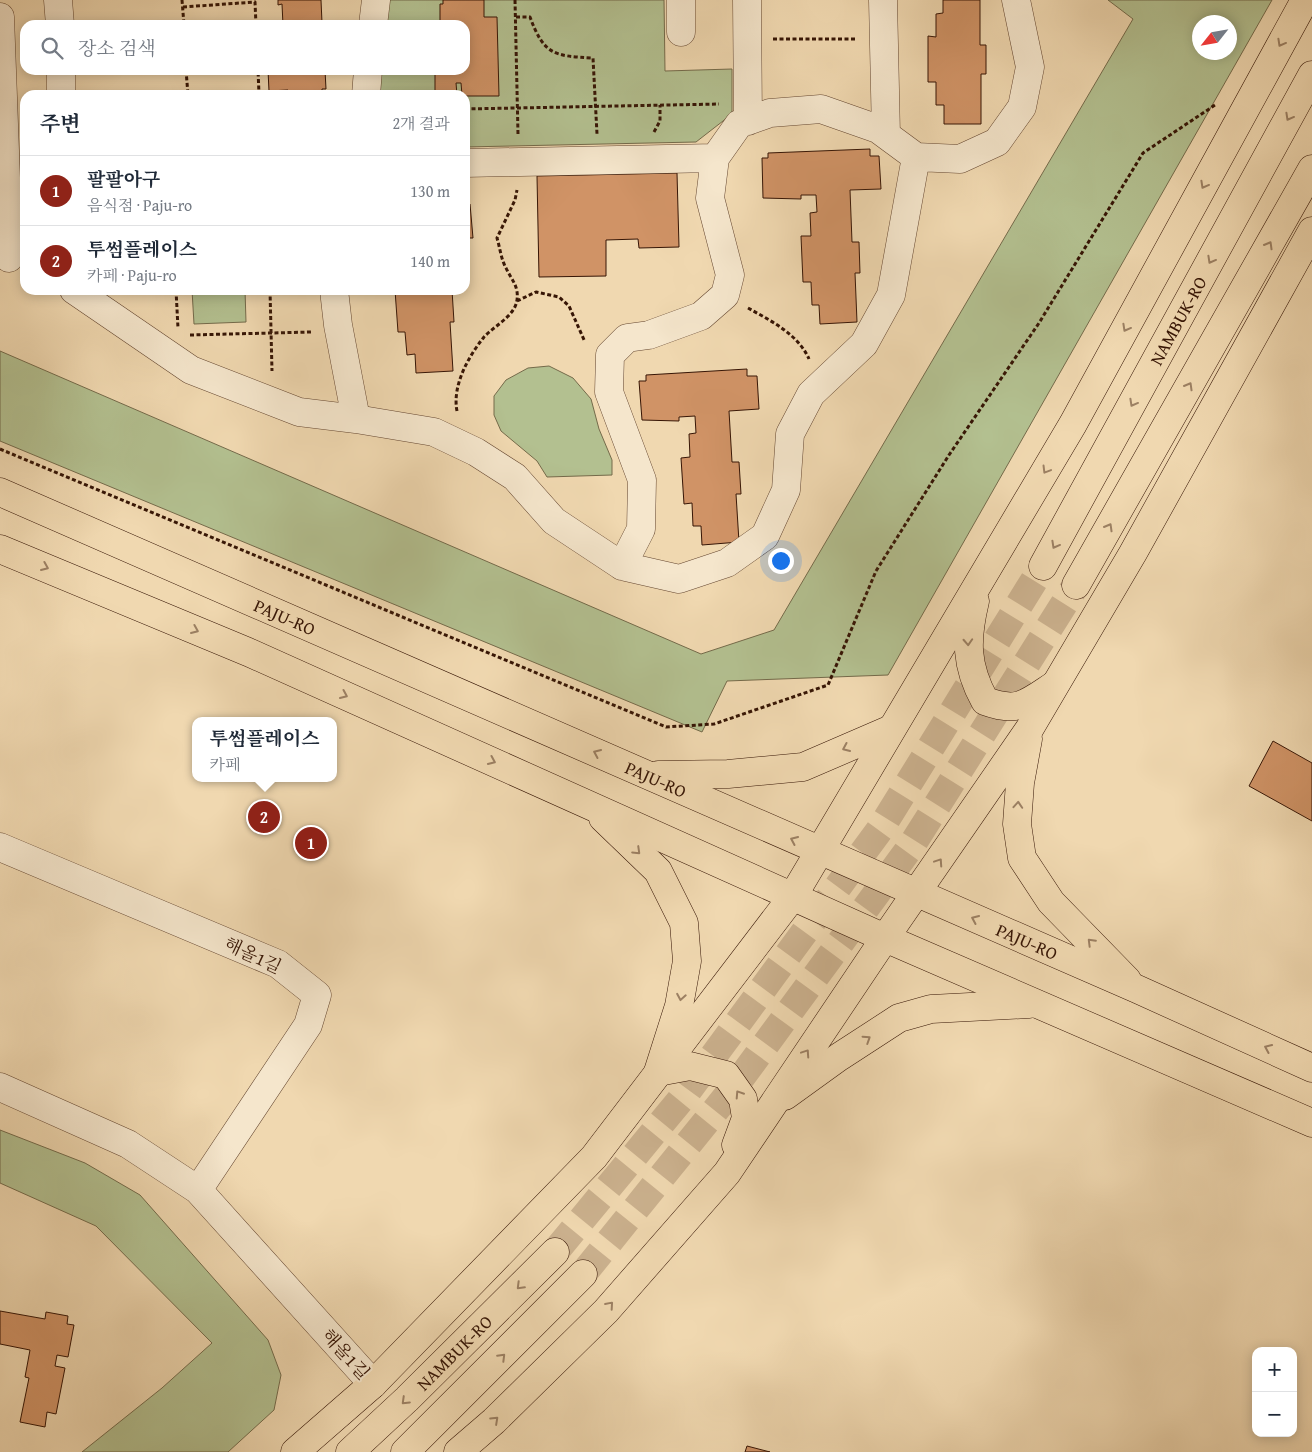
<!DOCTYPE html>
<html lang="ko">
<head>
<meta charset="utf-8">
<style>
  body { margin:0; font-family:"Gentium Book Plus","Noto Serif KR",serif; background:#f6f6f7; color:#1f2937 }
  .controls { position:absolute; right:15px; bottom:15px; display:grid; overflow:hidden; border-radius:10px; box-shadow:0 2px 12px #0003 }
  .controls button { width:45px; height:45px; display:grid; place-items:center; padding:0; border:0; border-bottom:1px solid #e0e1e3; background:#fff; color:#1f2937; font:25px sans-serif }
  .compass { position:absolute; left:1192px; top:15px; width:45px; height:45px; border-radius:50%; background:#fff; box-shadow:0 2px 12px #0003; rotate:239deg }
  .you { position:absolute; left:780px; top:560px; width:18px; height:18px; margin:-12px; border:4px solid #fff; border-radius:50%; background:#1a73e8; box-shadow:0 0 0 8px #1a73e833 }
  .badge { display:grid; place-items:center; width:32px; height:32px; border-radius:50%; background:#8f2418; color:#fff; font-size:16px; font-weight:700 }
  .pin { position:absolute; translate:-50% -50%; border:2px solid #fff; box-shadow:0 1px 5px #0006 }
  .popup { position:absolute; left:192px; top:717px; width:145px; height:65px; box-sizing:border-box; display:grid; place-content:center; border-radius:10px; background:#fff; filter:drop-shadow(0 1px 4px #0005); font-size:16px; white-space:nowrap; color:#747a83 }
  .popup b { font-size:19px; color:#1f2937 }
  .popup::after { content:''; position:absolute; left:50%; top:100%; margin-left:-10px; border:10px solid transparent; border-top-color:#fff }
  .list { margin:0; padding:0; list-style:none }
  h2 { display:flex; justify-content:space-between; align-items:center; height:65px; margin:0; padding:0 20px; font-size:21px }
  h2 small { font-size:16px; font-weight:400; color:#747a83 }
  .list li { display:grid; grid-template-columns:32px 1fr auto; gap:15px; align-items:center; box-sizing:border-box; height:70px; padding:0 20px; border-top:1px solid #e0e1e3 }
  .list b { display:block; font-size:19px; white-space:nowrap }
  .list p { margin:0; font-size:16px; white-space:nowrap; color:#747a83 }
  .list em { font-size:16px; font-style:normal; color:#747a83 }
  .icon { flex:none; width:28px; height:28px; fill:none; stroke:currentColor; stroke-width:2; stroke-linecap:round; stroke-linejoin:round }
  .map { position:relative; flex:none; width:1312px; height:1452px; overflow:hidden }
  .search { position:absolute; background:#fff; box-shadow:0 2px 12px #0003; left:20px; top:20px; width:450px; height:55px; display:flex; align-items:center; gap:12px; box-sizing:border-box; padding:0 18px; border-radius:15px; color:#747a83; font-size:19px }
  .panel { position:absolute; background:#fff; box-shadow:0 2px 12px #0003; left:20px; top:90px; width:450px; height:205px; border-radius:15px }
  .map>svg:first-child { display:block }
  .green { fill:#b3c090; stroke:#746a4a; fill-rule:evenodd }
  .building { fill:#d09366; stroke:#361505 }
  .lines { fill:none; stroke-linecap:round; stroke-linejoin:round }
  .major-tunnel { stroke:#cbb18e; stroke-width:28; stroke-dasharray:28 14; stroke-linecap:butt }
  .minor-casing { stroke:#644630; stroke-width:29 }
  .major-casing { stroke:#361505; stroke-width:29 }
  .path { stroke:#361505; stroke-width:3; stroke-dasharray:4 2.5; stroke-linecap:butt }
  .minor { stroke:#f5e6cc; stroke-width:28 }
  .major { stroke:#f0d8b0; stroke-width:28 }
  .oneway { stroke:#9c8063 }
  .labels { text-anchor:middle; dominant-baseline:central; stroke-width:4; stroke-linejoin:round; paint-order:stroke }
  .street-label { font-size:18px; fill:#361505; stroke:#f5e6cc }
</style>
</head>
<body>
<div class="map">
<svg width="1312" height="1452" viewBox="0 0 1312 1452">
  <rect width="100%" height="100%" fill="#f0d8b0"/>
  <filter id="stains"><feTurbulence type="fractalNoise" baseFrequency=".004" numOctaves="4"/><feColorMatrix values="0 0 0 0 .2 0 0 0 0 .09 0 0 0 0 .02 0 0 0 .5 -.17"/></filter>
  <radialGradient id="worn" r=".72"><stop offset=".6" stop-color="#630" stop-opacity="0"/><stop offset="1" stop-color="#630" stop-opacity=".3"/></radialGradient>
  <!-- green -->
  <path class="green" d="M388 0H664L665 71 732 69V114L696 142 465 147V95H377L380 70H465V25H385Z
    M1108 0H1272L888 675 727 681 702 732 0 441V351L701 654 774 630 1133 19ZM1230 22V52H1200V22Z
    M192 290H245L246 322 194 324Z
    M549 366 573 378 591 399 599 429 612 460V475L547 477 537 461 501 431 494 415V396L506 380 528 368Z
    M0 1130 85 1163 140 1195 268 1340 281 1375 274 1410 228 1452H82L162 1388 212 1343 96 1226 0 1183Z"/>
  <!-- building -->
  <path class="building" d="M278 0H321L322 23 283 25 282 4 278 5Z
    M443 0H484V17H497L499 96H465L462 95 461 83H456L457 95H435V70H465V25H440V4H443Z
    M943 0H980V45H986V74H981V124H944V105H936V82H928V36L936 37V14L943 13Z
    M268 70H325L326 89H322V95H288V90L269 91Z
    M870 149V156H879L881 189 850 190 852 242H859L860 273H855L857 322 820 324 819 305H812L811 282H803L801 236H811L810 213 817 212 816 195H801V199L763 198 762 158H768V153Z
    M677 173 679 247 639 248 638 239 606 240V276L539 277 537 176Z
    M465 204H470L473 238H465Z
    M395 290H452L454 322H450L453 371 416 373 415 354 407 355 405 332H398Z
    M747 369V376H757L759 409 729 411 732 462H739L741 494H736L739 542 702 545 701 526H693L692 503 684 504 681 458 690 457 689 434 696 433 695 416 679 417V421L642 420 639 381H646V375Z
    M1273 741 1312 763V821L1249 786Z
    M0 1311 45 1319 46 1312 68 1316 67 1324 74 1325 68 1357 57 1355 55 1366 65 1368 56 1414 47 1412 45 1427 20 1422 29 1378 25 1377 30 1350 0 1344Z
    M747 1446 770 1452H745Z"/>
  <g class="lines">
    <!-- major-tunnel -->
    <path class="major-tunnel" d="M555 1252 687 1092 881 828 1043 566
      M583 1274 735 1086 912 845 1076 585"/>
    <!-- minor casing -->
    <g class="minor-casing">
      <path id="minor" d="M58 0 60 25
        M681 0V32
        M747 0 748 121
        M883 0 886 135
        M0 17 9 258
        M373 25 376 0
        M61 70V95
        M366 95 368 70
        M465 163 715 158
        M74 290 191 370 299 412 356 419 434 432 476 452 515 477 554 521 622 566 679 579 727 563 765 536 786 490 790 434 811 394 864 344 891 295 916 157
        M334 290 338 325 356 419
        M622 566 641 529 642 480 609 392 610 355 627 338 649 335 701 316 725 295 730 275 710 198 715 158 739 124 770 113 821 109 878 129 916 157 960 159 997 142 1022 107 1030 67 1016 0
        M0 847 278 964 317 995 308 1025 198 1190
        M0 1087 128 1144 198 1190 373 1384"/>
    </g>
    <!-- major casing -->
    <g class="major-casing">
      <g id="major">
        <path id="s1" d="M0 492 1137 989 1312 1068"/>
        <path d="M0 549 248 652 885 938 1312 1123"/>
        <path id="s2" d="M1043 566 1312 75"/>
        <path d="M1076 585 1312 169"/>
        <path d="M975 601C966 639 965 665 985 701 1018 713 1026 704 1053 686"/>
        <path d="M1028 739 1020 783 1017 824 1022 858 1051 902 1127 980"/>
        <path d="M658 775 728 774 803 767 891 729"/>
        <path d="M603 818 658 871 684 923 687 961 679 1006 658 1072 690 1066 726 1075 743 1099 746 1118 736 1145"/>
        <path d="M785 1096 839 1057 899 1018 931 1009 1029 1004"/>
        <path d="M295 1452 373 1384 594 1157 793 896 1073 424 1305 0"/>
        <path id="s3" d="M350 1452 407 1399 555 1252"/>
        <path d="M405 1452 583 1274"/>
        <path d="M458 1452 494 1421 606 1311 727 1173 885 938 1030 728 1133 553 1312 231"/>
      </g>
    </g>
    <!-- path -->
    <path class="path" d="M182 0 184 25
      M515 0 518 134
      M183 7 255 2 256 25
      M516 17H530C544 55 554 56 593 58L597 134
      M773 39H857
      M186 70 188 95
      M244 95 259 94 258 70
      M465 109 719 104
      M654 132 660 121V105
      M176 290 178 328
      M270 290 272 371
      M517 301 536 292 559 297 569 306 585 342
      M748 308C771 321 798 334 809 359
      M190 335 311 332
      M457 411C452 386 468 357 484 337 494 326 515 316 517 300 519 286 511 279 506 268 501 259 500 248 497 238L515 200 517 190
      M0 449 666 727 714 724 828 685 876 571 949 455 1039 323 1143 153 1215 105"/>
    <!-- minor -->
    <use href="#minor" class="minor"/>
    <!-- major -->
    <use href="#major" class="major"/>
  </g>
  <!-- one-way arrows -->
  <defs><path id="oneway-chevron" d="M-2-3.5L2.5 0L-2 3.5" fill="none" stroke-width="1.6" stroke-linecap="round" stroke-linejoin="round" transform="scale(1.25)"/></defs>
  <g class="oneway">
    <use href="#oneway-chevron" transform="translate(1281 43) rotate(119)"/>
    <use href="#oneway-chevron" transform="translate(1289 117) rotate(119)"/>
    <use href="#oneway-chevron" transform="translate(1204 185) rotate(119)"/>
    <use href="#oneway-chevron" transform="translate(1269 245) rotate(-60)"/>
    <use href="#oneway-chevron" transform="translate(1211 260) rotate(119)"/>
    <use href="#oneway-chevron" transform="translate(1126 328) rotate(119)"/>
    <use href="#oneway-chevron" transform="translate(1189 386) rotate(-60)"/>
    <use href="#oneway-chevron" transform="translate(1133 403) rotate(119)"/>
    <use href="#oneway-chevron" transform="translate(1046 470) rotate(121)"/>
    <use href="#oneway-chevron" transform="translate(1109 527) rotate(-60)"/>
    <use href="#oneway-chevron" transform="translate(1055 545) rotate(119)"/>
    <use href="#oneway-chevron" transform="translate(45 567) rotate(23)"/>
    <use href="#oneway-chevron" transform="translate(195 630) rotate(23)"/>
    <use href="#oneway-chevron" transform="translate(968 642) rotate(87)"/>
    <use href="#oneway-chevron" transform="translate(344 695) rotate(24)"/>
    <use href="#oneway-chevron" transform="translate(846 748) rotate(156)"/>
    <use href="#oneway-chevron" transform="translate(597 753) rotate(-156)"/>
    <use href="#oneway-chevron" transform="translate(492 761) rotate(24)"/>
    <use href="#oneway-chevron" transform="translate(1018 805) rotate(-86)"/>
    <use href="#oneway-chevron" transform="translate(794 840) rotate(-156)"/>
    <use href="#oneway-chevron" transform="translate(637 851) rotate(44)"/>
    <use href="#oneway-chevron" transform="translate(939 862) rotate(-56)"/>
    <use href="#oneway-chevron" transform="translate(975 919) rotate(-156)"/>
    <use href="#oneway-chevron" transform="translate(1091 942) rotate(-135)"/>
    <use href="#oneway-chevron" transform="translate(681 997) rotate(100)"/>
    <use href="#oneway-chevron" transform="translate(867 1039) rotate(-33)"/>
    <use href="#oneway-chevron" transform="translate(1268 1048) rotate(-156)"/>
    <use href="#oneway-chevron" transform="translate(806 1053) rotate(-56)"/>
    <use href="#oneway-chevron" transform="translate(739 1094) rotate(-123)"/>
    <use href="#oneway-chevron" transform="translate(520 1286) rotate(135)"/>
    <use href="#oneway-chevron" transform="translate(610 1305) rotate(-49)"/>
    <use href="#oneway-chevron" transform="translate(502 1357) rotate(-45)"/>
    <use href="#oneway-chevron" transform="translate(405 1401) rotate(136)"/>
    <use href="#oneway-chevron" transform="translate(495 1420) rotate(-43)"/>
  </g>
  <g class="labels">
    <!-- street labels -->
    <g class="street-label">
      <text stroke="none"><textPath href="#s2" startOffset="280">NAMBUK-RO</textPath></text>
      <text stroke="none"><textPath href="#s1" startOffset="311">PAJU-RO</textPath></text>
      <text stroke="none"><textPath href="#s1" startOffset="716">PAJU-RO</textPath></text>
      <text stroke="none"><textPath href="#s1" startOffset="1121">PAJU-RO</textPath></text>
      <text transform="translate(253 955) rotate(25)">해올1길</text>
      <text stroke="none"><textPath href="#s3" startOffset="144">NAMBUK-RO</textPath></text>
      <text transform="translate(346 1354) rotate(48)">해올1길</text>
    </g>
  </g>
  <rect width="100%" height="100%" filter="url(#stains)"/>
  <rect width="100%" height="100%" fill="url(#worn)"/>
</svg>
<div class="controls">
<button>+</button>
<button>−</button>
</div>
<svg class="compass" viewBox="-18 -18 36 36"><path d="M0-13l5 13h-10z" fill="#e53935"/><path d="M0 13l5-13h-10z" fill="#747a83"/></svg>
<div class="you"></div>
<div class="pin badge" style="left:311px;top:843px">1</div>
<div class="pin badge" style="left:264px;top:817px">2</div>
<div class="popup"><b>투썸플레이스</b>카페</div>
<div class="search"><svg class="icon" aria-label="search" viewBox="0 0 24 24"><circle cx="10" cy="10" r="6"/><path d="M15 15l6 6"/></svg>장소 검색</div>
<section class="panel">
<h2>주변<small>2개 결과</small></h2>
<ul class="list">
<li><span class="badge">1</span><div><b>팔팔아구</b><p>음식점 · Paju-ro</p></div><em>130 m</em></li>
<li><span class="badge">2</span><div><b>투썸플레이스</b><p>카페 · Paju-ro</p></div><em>140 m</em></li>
</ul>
</section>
</div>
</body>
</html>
